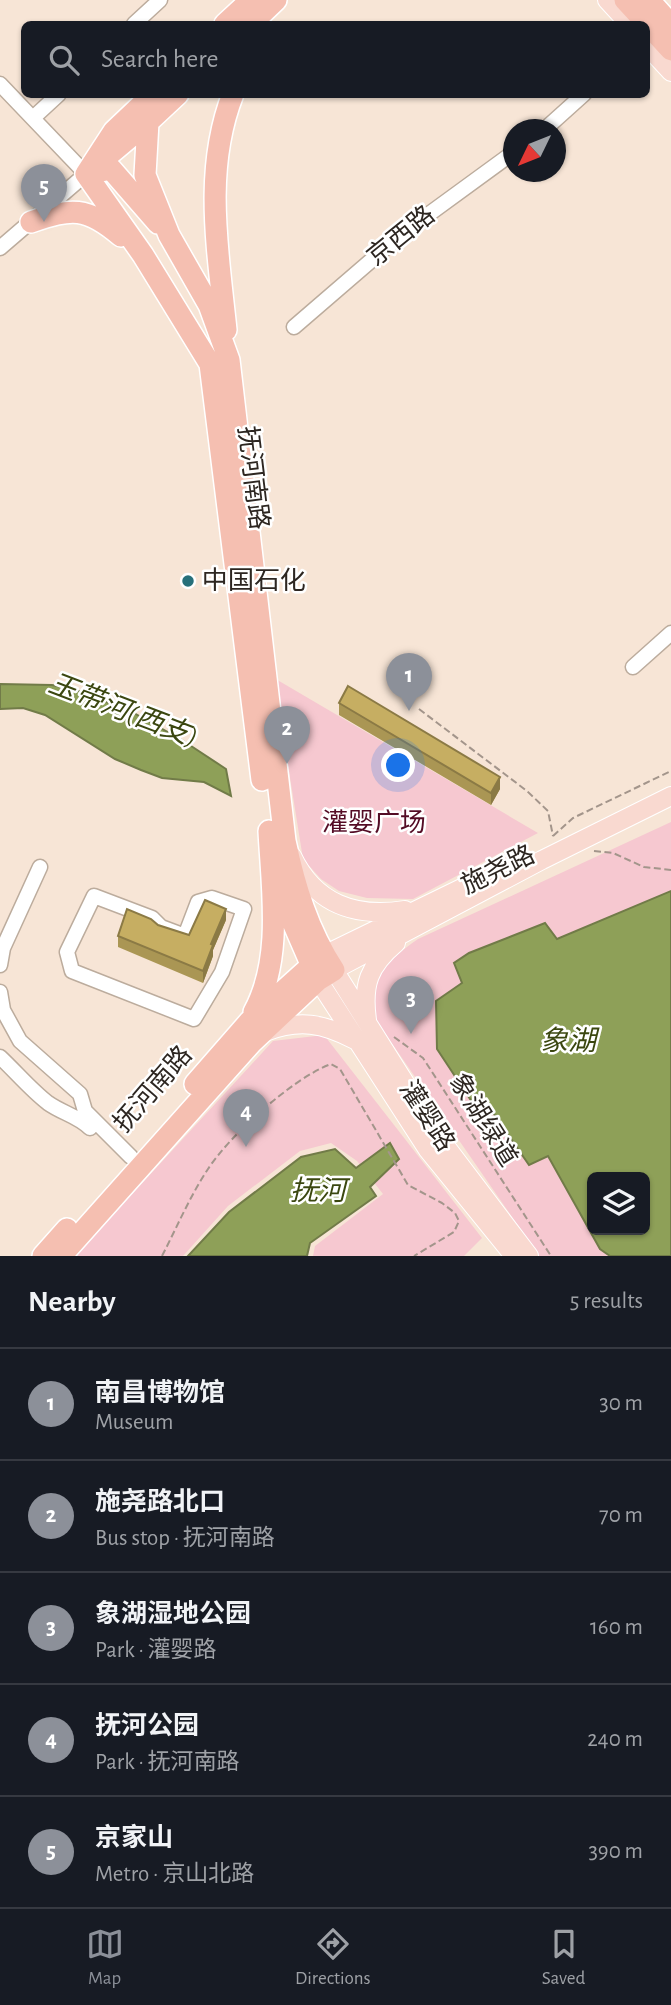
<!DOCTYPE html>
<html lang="en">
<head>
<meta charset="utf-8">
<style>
  body { margin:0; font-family:"Alegreya Sans","Noto Sans SC",sans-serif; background:#20242c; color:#f1f3f6 }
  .controls { position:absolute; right:21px; bottom:21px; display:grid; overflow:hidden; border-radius:10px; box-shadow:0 2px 5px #0004 }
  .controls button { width:63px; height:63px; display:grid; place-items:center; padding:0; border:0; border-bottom:2px solid #363941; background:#171b24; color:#f1f3f6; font:35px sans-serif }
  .compass { position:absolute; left:503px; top:119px; width:63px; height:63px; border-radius:50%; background:#171b24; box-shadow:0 2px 5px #0004; rotate:227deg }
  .you { position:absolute; left:399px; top:766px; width:24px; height:24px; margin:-18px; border:5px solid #fff; border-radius:50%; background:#1a73e8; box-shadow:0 0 0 10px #1a73e833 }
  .badge { display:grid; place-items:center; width:46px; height:46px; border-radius:50%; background:#8c9099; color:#fff; font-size:23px; font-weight:700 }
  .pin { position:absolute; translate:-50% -58px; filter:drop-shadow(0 2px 4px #0008) }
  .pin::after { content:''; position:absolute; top:37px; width:24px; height:21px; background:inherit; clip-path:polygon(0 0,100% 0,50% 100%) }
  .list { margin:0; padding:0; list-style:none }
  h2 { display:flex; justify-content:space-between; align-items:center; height:91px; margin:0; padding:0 28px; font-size:30px }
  h2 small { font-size:23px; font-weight:400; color:#9ea1a6 }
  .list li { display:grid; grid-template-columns:46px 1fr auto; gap:21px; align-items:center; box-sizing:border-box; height:112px; padding:0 28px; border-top:2px solid #363941 }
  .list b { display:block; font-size:26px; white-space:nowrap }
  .list p { margin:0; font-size:23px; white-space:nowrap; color:#9ea1a6 }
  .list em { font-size:23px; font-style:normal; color:#9ea1a6 }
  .icon { flex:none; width:38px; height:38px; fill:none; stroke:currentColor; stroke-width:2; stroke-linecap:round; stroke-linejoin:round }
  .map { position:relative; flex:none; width:671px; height:1256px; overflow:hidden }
  .search { position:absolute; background:#171b24; box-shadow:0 2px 5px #0004; left:21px; right:21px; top:21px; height:77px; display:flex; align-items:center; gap:18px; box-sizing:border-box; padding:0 24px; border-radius:10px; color:#9ea1a6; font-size:26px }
  .sheet { height:651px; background:#171b24 }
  nav { display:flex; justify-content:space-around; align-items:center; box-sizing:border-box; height:98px; border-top:2px solid #363941; background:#171b24; font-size:19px; color:#9ea1a6 }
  nav a { display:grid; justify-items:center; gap:4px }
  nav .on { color:#8c9099 }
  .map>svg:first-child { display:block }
  .green { fill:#f6c8d0 }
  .water { fill:#8ea058; stroke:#717b48; stroke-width:2; fill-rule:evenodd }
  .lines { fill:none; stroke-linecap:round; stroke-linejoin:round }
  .minor-casing { stroke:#bcac9d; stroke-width:17 }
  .major-casing { stroke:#fff; stroke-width:20 }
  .highway-casing { stroke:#fff; stroke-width:24 }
  .path { stroke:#a3958b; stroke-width:2; stroke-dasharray:7 3.5; stroke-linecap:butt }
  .minor { stroke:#fff; stroke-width:14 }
  .major { stroke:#f9d9d0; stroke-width:18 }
  .highway { stroke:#f5bfb1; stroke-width:21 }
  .wall { fill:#aa9654 }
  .shaded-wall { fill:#8b7a45 }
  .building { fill:#c6ae62; stroke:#8b7a45; stroke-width:2 }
  .poi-dot { fill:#27707a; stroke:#fff; stroke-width:2.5 }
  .labels { text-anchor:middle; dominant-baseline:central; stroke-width:5; stroke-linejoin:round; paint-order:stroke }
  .street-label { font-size:26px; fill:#2d2621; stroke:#fff }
  .poi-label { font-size:26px; fill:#2d2621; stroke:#fff; text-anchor:start }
  .park-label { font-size:26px; fill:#540c25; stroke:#fff }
  .water-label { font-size:28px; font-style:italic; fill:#3b4710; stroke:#fff }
</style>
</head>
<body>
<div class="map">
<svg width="671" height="1256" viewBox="0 0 671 1256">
  <rect width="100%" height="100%" fill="#f7e5d6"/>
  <!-- green -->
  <path class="green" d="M274 678 538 833 413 899 367 898 339 891 321 879 303 859Z
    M671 822V891L557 939 462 983 463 1087 475 1108 487 1104 529 1165 548 1156 600 1249 610 1256H539L375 1019C370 975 384 963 418 939Z
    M324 1035 482 1238 464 1256H313L315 1246 383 1194 357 1161 331 1143 300 1151 228 1206 183 1256H75L273 1041Z"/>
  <!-- water -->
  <path class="water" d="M0 684 52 685 76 690 130 711 182 740 226 769 231 796 204 782 162 778 141 770 115 759 45 715 23 708 0 709Z
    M671 891V1256H610L600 1249 548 1156 529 1165 487 1104 476 1108 437 1049 436 1001 462 983 454 963 469 953 545 923 557 939ZM645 1177V1230H592V1177Z
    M390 1143 399 1159 370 1187 376 1196 310 1243 307 1256H188L229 1212 301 1157 335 1149 356 1168Z"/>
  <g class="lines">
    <!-- minor casing -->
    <g class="minor-casing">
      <path id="minor" d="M134 24 160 0
        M0 84 86 174 0 248
        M33 118 59 94
        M544 130 584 94
        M294 327 403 233 514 152
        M633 667 671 633
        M94 896 152 918 161 927 185 936 198 902 212 898 244 909 222 972 194 1019 72 971 67 952Z
        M0 965 3 948 40 867
        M0 992 3 1010 20 1041 80 1094 85 1111 131 1157
        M0 1057C16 1072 31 1090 48 1103 62 1113 78 1116 90 1128"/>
    </g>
    <!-- major casing -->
    <g class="major-casing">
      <path id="major" d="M607 0 629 24
        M646 45 671 72
        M292 856C315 904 355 918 405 910
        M324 955 511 864
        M318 980 428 1150 514 1256
        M367 1020C362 984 369 966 396 943
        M265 1032C299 1019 323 1023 355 1040
        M529 1256 441 1140 334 970 542 860 671 796"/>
    </g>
    <!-- highway casing -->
    <g class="highway-casing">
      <path id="highway" d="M625 0 671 50
        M649 0 671 25
        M225 24 251 0
        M251 24 276 0
        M153 94 114 131 86 174 143 255 210 364 262 780
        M148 122 86 174 111 169 158 223
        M31 222C72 208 86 206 121 236
        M226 330C218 251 203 170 233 94
        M276 867 281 895 318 980
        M254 1012C283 959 272 889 269 831
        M195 1084 250 1021 320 958
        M43 1256 67 1229
        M61 1256 252 1042 318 980 334 970C308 931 295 887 285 841L229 360 209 305 169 235 145 175 148 122 178 94"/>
    </g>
    <!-- path -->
    <path class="path" d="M419 709 527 791 548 811 553 836
      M553 836 573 818 671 771
      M594 851 613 853 644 867 671 870
      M394 1037 423 1058 551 1256
      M162 1256C177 1227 190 1196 208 1169 230 1135 293 1078 331 1064L340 1069 408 1185 442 1203 455 1213 459 1221 454 1232 414 1256"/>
    <!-- minor -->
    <use href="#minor" class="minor"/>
    <!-- major -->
    <use href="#major" class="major"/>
    <!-- highway -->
    <use href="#highway" class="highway"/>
  </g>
  <!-- wall -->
  <path class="wall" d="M339 703 500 789 491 805 339 715Z
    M226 920 213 950V956L203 983 118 947V936L158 925 189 935Z"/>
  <!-- shaded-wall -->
  <path class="shaded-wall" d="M500 777V789L491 805V793Z
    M226 909V920L213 950V956L203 983V971L211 944Z"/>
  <!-- building -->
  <path class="building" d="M348 686 500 777 491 793 339 703Z
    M205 900 226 909 211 944 213 945 203 971 118 936 127 909 151 919 158 925 189 935Z"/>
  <!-- markers -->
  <circle class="poi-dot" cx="188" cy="581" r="7"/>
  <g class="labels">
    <!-- street labels -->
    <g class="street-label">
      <text transform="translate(401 236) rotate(-39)">京西路</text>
      <text transform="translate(253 478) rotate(83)">抚河南路</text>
      <text transform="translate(498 870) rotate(-26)">施尧路</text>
      <text transform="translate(153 1089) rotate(-49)">抚河南路</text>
      <text transform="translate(427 1116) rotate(57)">灌婴路</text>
      <text transform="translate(483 1120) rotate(58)">象湖绿道</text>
    </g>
    <!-- poi labels -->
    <g class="poi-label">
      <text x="202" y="581">中国石化</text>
    </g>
    <!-- park labels -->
    <g class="park-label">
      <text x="374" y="823">灌婴广场</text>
    </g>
    <!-- water labels -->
    <g class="water-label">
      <text transform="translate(123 711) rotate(21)">玉带河(西支)</text>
      <text x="568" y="1042">象湖</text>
      <text x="318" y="1192">抚河</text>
    </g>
  </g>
</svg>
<div class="controls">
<button><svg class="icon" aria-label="layers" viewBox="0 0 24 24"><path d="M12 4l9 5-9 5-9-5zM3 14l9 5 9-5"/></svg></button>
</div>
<svg class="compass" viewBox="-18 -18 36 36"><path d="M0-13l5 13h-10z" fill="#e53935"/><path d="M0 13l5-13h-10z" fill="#9ea1a6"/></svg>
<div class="you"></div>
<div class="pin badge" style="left:409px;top:711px">1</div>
<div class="pin badge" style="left:287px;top:764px">2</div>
<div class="pin badge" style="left:411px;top:1034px">3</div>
<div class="pin badge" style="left:246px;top:1147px">4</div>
<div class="pin badge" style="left:44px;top:222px">5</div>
<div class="search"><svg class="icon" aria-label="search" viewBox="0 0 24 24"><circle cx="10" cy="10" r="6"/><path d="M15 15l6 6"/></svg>Search here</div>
</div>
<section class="sheet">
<h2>Nearby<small>5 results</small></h2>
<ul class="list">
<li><span class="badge">1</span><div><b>南昌博物馆</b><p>Museum</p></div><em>30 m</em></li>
<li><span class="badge">2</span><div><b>施尧路北口</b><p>Bus stop · 抚河南路</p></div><em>70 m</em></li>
<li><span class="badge">3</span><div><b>象湖湿地公园</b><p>Park · 灌婴路</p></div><em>160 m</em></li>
<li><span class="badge">4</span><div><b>抚河公园</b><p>Park · 抚河南路</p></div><em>240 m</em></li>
<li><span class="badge">5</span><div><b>京家山</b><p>Metro · 京山北路</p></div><em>390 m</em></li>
</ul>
</section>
<nav>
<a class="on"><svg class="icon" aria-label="map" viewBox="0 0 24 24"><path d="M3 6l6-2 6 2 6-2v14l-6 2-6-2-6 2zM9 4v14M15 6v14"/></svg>Map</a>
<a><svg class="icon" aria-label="directions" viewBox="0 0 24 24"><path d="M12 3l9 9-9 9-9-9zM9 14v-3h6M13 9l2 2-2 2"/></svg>Directions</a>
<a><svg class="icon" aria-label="saved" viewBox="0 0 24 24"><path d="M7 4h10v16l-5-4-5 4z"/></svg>Saved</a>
</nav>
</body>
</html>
